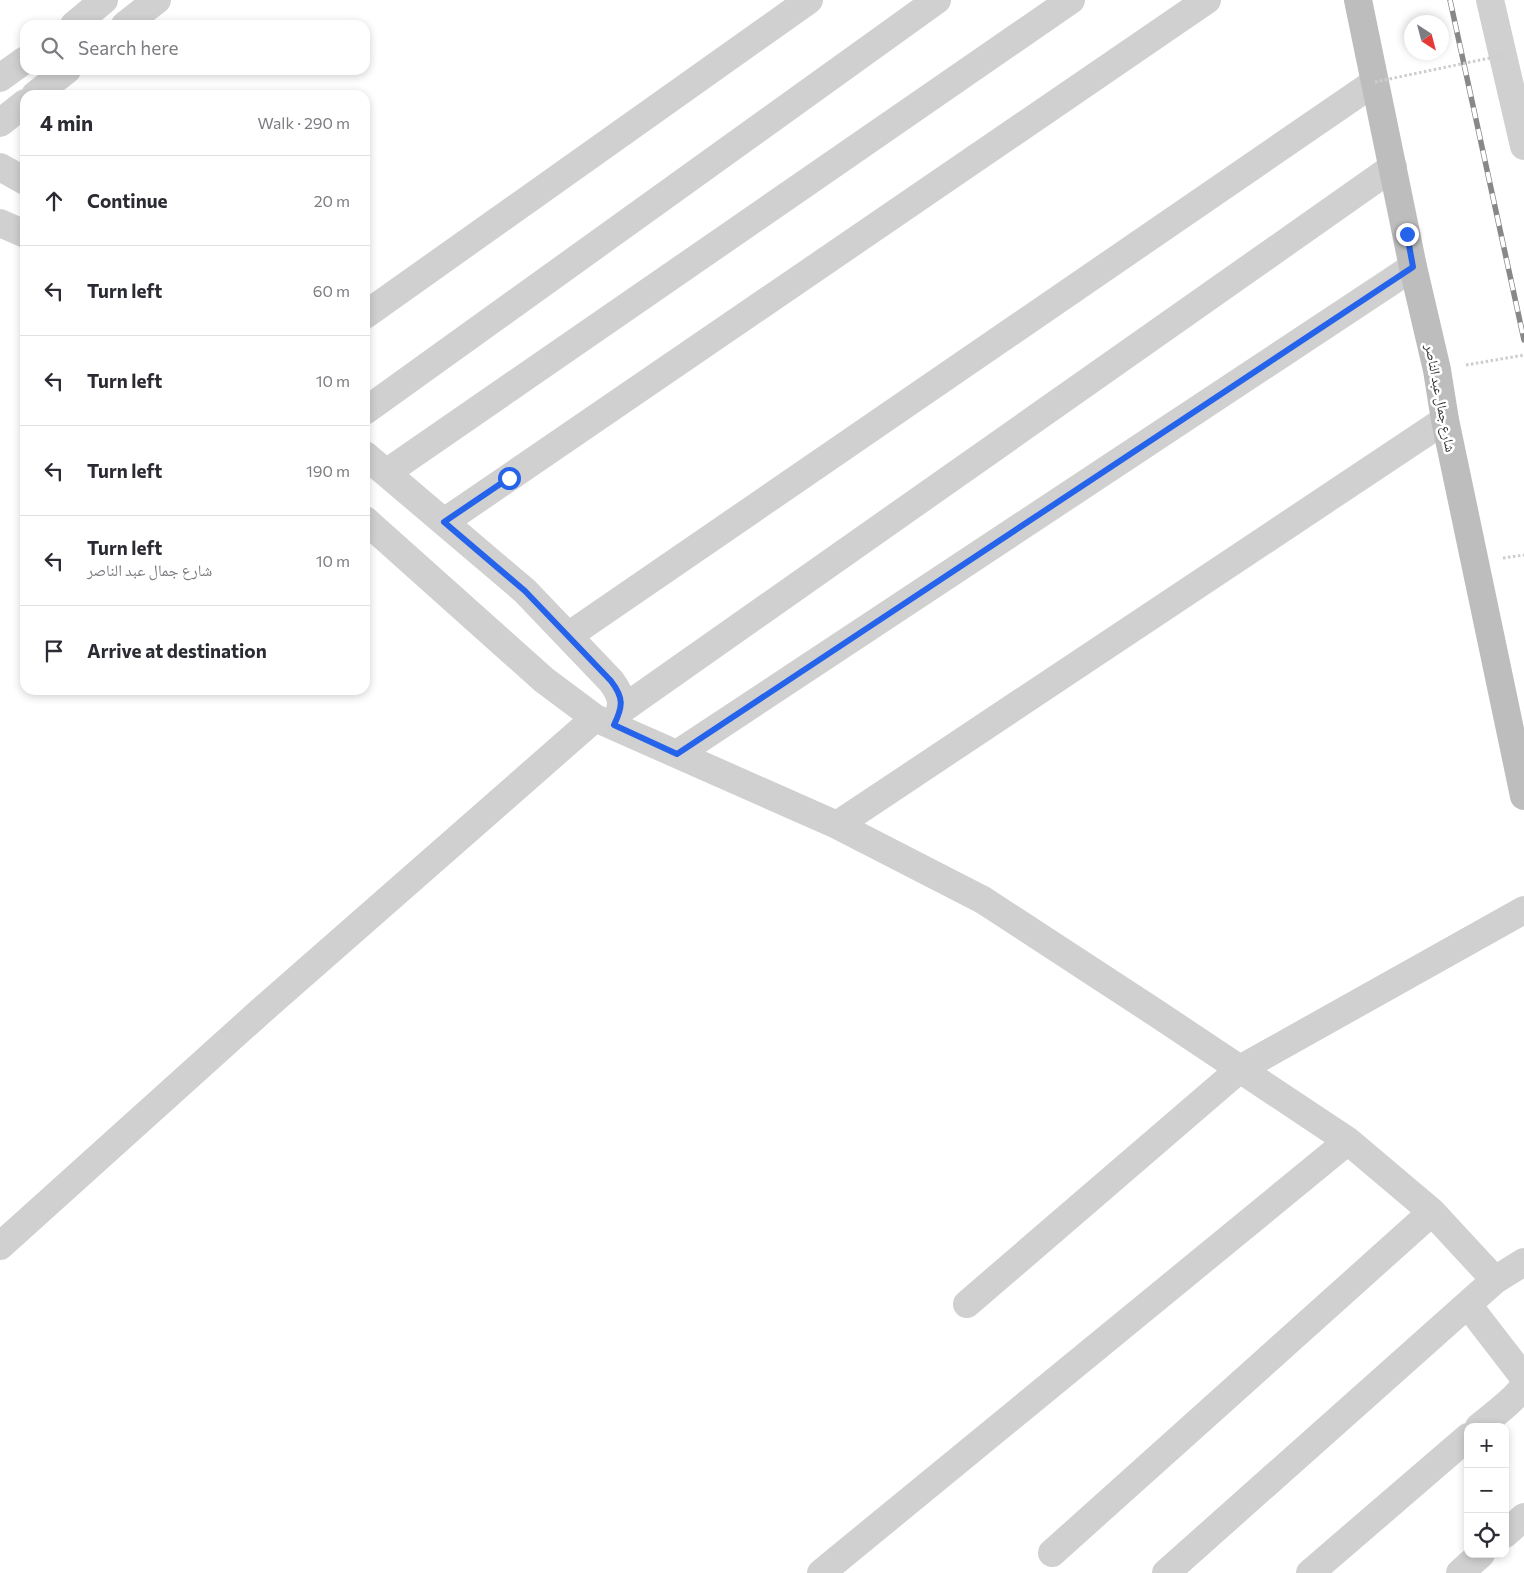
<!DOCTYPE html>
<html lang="en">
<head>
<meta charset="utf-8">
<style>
  body { margin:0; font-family:Commissioner,"Noto Naskh Arabic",sans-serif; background:#f7f7f7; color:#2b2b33 }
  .controls { position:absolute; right:15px; bottom:15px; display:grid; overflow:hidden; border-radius:10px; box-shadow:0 2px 8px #0003 }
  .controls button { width:45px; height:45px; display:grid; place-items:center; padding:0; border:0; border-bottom:1px solid #e1e1e2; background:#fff; color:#2b2b33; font:25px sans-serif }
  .compass { position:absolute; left:1404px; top:15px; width:45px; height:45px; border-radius:50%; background:#fff; box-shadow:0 2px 8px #0003; rotate:144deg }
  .stop { position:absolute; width:15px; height:15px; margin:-11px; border:4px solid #2563eb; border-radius:50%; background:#fff }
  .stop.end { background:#2563eb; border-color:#fff; box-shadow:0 1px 5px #0008 }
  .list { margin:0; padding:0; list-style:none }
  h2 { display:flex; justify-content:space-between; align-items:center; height:65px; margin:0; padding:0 20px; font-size:21px }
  h2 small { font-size:16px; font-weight:400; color:#7c7c81 }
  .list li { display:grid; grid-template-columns:32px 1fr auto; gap:15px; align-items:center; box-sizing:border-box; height:90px; padding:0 20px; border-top:1px solid #e1e1e2 }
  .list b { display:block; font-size:19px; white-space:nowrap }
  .list p { margin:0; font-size:16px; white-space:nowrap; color:#7c7c81 }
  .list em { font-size:16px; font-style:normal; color:#7c7c81 }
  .icon { flex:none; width:28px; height:28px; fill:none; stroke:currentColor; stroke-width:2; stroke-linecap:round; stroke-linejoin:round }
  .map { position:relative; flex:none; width:1524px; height:1573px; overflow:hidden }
  .search { position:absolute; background:#fff; box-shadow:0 2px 8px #0003; left:20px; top:20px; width:350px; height:55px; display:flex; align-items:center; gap:12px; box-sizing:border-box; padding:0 18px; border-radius:15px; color:#7c7c81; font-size:19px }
  .panel { position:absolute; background:#fff; box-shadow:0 2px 8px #0003; left:20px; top:90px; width:350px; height:605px; border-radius:15px }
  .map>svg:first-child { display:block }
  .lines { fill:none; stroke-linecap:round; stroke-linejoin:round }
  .path { stroke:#cdcdcd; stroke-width:3; stroke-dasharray:2.5 2.5; stroke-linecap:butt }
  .street { stroke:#d0d0d0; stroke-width:28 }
  .secondary { stroke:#bdbdbd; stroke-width:28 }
  .rail-casing { stroke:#888; stroke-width:5.5 }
  .rail { stroke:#fff; stroke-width:4; stroke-dasharray:11; stroke-linecap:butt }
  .path-bridge { stroke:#cdcdcd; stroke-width:3; stroke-dasharray:2.5 2.5; stroke-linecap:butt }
  .route { stroke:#2563eb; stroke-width:6 }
  .labels { text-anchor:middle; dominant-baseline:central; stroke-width:5; stroke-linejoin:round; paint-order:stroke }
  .street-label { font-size:14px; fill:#333; stroke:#fff }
</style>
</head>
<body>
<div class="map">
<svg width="1524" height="1573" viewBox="0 0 1524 1573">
  <rect width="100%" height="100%" fill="#fff"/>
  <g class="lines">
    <!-- path -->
    <path class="path" d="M1466 365 1524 355
      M1503 558 1524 555"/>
    <!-- street -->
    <path class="street" d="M1490 0 1524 146
      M74 25 104 0
      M125 25 157 0
      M0 78 25 60
      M35 95 67 70
      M0 123 25 103
      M0 167 25 181
      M0 223 25 234
      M365 315 809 0
      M365 411 937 0
      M365 455 525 591 611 681C623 697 624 705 615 723
      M386 473 1071 0
      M365 520 544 680 595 718 837 825 983 900 1159 1015 1348 1141 1432 1212 1495 1280
      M444 522 1207 0
      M568 636 1375 82
      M621 710 1393 167
      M677 754 1413 267
      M837 825 1445 420
      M0 1246 261 1011 595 718
      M967 1304 1240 1069 1524 910
      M1468 1305 1522 1375C1523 1378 1524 1383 1523 1386 1519 1396 1489 1419 1479 1427
      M1505 1534 1524 1517
      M1052 1553 1432 1212
      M821 1573 1348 1141
      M1166 1573 1495 1280 1524 1262
      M1310 1573 1468 1437
      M1460 1573 1481 1554"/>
    <!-- secondary -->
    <path class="secondary" d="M1358 0 1413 267 1437 370 1445 420 1524 796"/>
    <!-- rail casing -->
    <g class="rail-casing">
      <path id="rail" d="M1450 0 1524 340"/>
    </g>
    <!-- rail -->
    <use href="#rail" class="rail"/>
    <!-- path-bridge -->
    <path class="path-bridge" d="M1375 82 1504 55"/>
  </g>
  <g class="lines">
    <!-- route -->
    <path class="route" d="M509 478 444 522 525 591 611 681C624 698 623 706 614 725L677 754 1413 267 1407 234"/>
  </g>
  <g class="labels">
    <!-- street labels -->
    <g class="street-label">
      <text transform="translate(1441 398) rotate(79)">شارع جمال عبد الناصر</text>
    </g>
  </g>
</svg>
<div class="controls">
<button>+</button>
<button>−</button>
<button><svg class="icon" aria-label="locate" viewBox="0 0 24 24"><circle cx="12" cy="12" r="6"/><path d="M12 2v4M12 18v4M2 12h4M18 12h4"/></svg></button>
</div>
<svg class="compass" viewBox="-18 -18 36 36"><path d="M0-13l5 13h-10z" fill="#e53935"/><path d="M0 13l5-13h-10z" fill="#7c7c81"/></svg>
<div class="stop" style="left:509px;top:478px"></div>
<div class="stop end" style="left:1407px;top:234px"></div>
<div class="search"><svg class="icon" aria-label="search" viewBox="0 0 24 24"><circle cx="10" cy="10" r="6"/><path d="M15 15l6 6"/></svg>Search here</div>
<section class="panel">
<h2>4 min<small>Walk · 290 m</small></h2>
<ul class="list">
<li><svg class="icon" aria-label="ahead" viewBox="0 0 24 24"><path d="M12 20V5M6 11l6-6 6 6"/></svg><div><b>Continue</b></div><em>20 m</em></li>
<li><svg class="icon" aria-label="left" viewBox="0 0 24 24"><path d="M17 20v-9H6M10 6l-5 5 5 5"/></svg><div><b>Turn left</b></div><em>60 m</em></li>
<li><svg class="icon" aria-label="left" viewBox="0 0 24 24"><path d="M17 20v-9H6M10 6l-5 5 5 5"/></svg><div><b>Turn left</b></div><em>10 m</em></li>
<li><svg class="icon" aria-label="left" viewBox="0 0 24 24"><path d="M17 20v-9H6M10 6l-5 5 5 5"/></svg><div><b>Turn left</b></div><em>190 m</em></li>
<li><svg class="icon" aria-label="left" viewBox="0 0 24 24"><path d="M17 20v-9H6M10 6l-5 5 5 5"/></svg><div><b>Turn left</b><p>شارع جمال عبد الناصر</p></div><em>10 m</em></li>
<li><svg class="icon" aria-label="arrive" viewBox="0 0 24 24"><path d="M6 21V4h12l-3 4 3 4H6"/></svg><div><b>Arrive at destination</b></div></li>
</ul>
</section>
</div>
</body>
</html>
